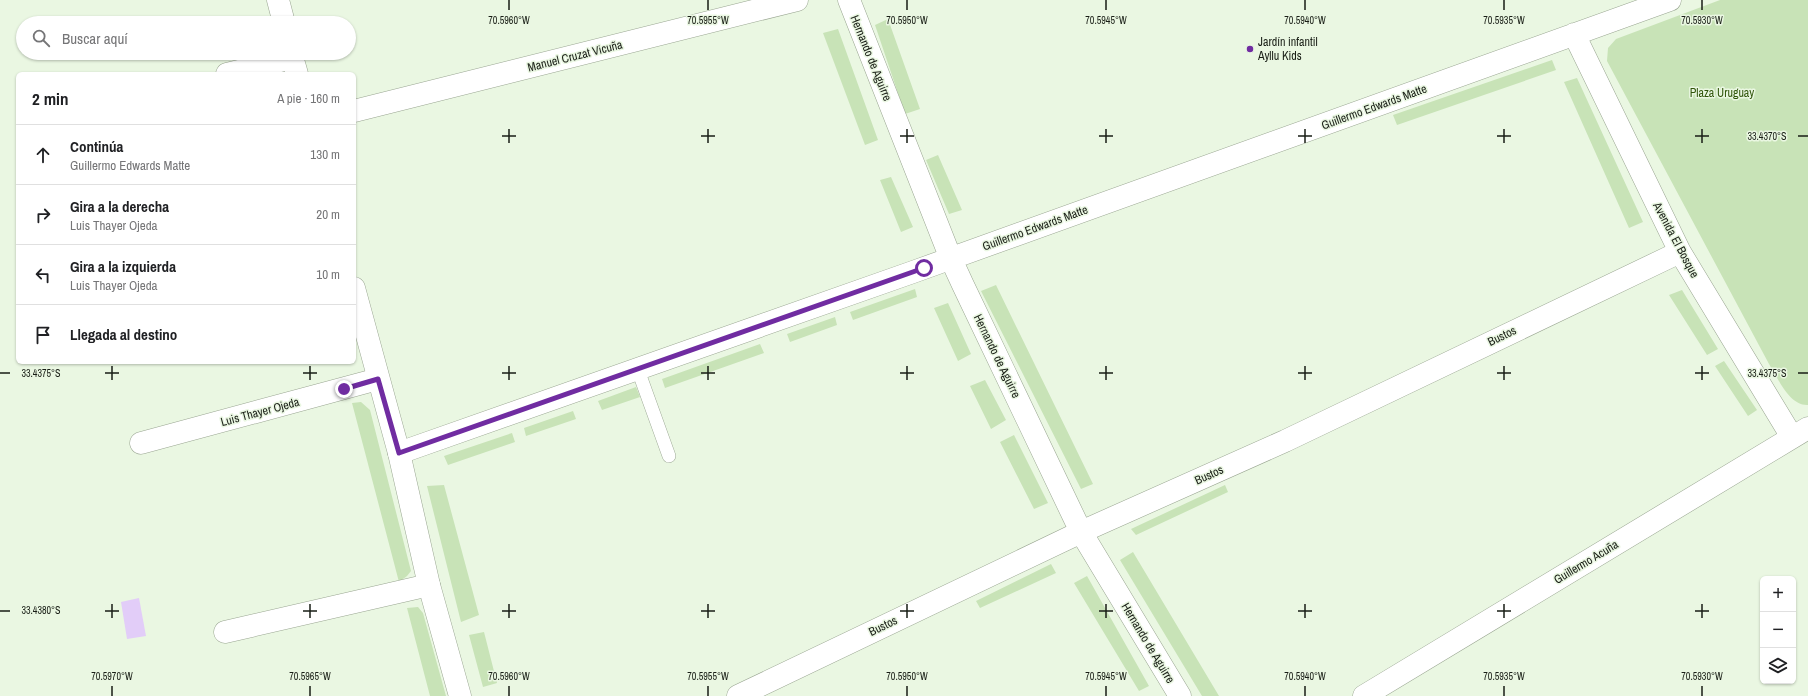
<!DOCTYPE html>
<html lang="es">
<head>
<meta charset="utf-8">
<style>
  body { margin:0; font-family:"Archivo Narrow",sans-serif; background:#f6f6f6; color:#202124 }
  .controls { position:absolute; right:12px; bottom:12px; display:grid; overflow:hidden; border-radius:6px; box-shadow:0 1px 3px #0004 }
  .controls button { width:36px; height:36px; display:grid; place-items:center; padding:0; border:0; border-bottom:1px solid #e0e0e0; background:#fff; color:#202124; font:20px sans-serif }
  .stop { position:absolute; width:12px; height:12px; margin:-9px; border:3px solid #702ca1; border-radius:50%; background:#fff }
  .stop.end { background:#702ca1; border-color:#fff; box-shadow:0 1px 4px #0008 }
  .list { margin:0; padding:0; list-style:none }
  h2 { display:flex; justify-content:space-between; align-items:center; height:52px; margin:0; padding:0 16px; font-size:17px }
  h2 small { font-size:13px; font-weight:400; color:#757577 }
  .list li { display:grid; grid-template-columns:26px 1fr auto; gap:12px; align-items:center; box-sizing:border-box; height:60px; padding:0 16px; border-top:1px solid #e0e0e0 }
  .list b { display:block; font-size:15px; white-space:nowrap }
  .list p { margin:0; font-size:13px; white-space:nowrap; color:#757577 }
  .list em { font-size:13px; font-style:normal; color:#757577 }
  .icon { flex:none; width:22px; height:22px; fill:none; stroke:currentColor; stroke-width:2; stroke-linecap:round; stroke-linejoin:round }
  .map { position:relative; flex:none; width:1808px; height:696px; overflow:hidden }
  .search { position:absolute; background:#fff; box-shadow:0 1px 3px #0004; left:16px; top:16px; width:340px; height:44px; display:flex; align-items:center; gap:10px; box-sizing:border-box; padding:0 14px; border-radius:22px; color:#757577; font-size:15px }
  .panel { position:absolute; background:#fff; box-shadow:0 1px 3px #0004; left:16px; top:72px; width:340px; height:292px; border-radius:6px }
  .map>svg:first-child { display:block }
  .green { fill:#c8e3b7 }
  .water { fill:#e2cdf8 }
  .lines { fill:none; stroke-linecap:round; stroke-linejoin:round }
  .service-casing { stroke:#99a591; stroke-width:14 }
  .minor-casing { stroke:#99a591; stroke-width:23 }
  .tertiary-casing { stroke:#99a591; stroke-width:23 }
  .service { stroke:#fff; stroke-width:13 }
  .minor { stroke:#fff; stroke-width:22 }
  .tertiary { stroke:#fff; stroke-width:22 }
  .route { stroke:#702ca1; stroke-width:5 }
  .ticks { fill:none; stroke:#191e16; stroke-width:1.5 }
  .poi-dot { fill:#702ca1; stroke:#eaf7e2; stroke-width:1.5 }
  .labels { text-anchor:middle; dominant-baseline:central; stroke-width:3; stroke-linejoin:round; paint-order:stroke }
  .poi-label { font-size:12px; fill:#191e16; stroke:#eaf7e2; text-anchor:start }
  .street-label { font-size:12px; fill:#191e16; stroke:#eaf7e2 }
  .park-label { font-size:12px; fill:#30550a; stroke:#eaf7e2 }
  .ticks-label { font-size:10px; text-anchor:middle; fill:#191e16; stroke:#eaf7e2; stroke-width:3; stroke-linejoin:round; paint-order:stroke }
</style>
</head>
<body>
<div class="map">
<svg width="1808" height="696" viewBox="0 0 1808 696">
  <rect width="100%" height="100%" fill="#eaf7e2"/>
  <!-- green -->
  <path class="green" d="M1720 0H1808V405C1789 406 1778 378 1769 364L1607 61 1608 48 1616 39Z
    M888 19 920 109 905 114 875 25Z
    M838 29 878 140 865 145 823 33Z
    M1552 60 1556 70 1397 125 1393 115Z
    M1577 78 1643 222 1629 228 1564 82Z
    M938 155 962 210 949 214 926 160Z
    M891 177 913 227 901 232 880 180Z
    M996 285 1093 484 1081 489 981 291Z
    M915 289 917 297 853 320 850 312Z
    M1682 290 1718 349 1707 355 1669 295Z
    M948 303 971 354 958 361 934 308Z
    M835 317 837 325 790 342 787 334Z
    M760 344 764 353 665 388 662 379Z
    M1724 361 1757 410 1748 416 1715 366Z
    M985 380 1006 420 991 429 970 386Z
    M636 387 640 397 602 410 598 401Z
    M361 402 370 410 411 571 407 576 399 582 352 403Z
    M573 411 576 419 526 436 524 428Z
    M512 433 515 442 448 465 444 456Z
    M1014 435 1048 503 1034 509 1000 442Z
    M444 485 479 615 461 622 427 486Z
    M1225 485 1228 492 1136 535 1131 529Z
    M1133 552 1219 696H1202L1120 560Z
    M1051 564 1056 573 980 608 976 601Z
    M1087 576 1149 686 1139 691 1074 583Z
    M418 607 423 613 446 696H430L407 608Z
    M484 632 497 683 483 687 469 635Z"/>
  <!-- water -->
  <path class="water" d="M139 598 146 636 127 639 121 602Z"/>
  <g class="lines">
    <!-- service casing -->
    <g class="service-casing">
      <path id="service" d="M638 370 669 456"/>
    </g>
    <!-- minor casing -->
    <g class="minor-casing">
      <path id="minor" d="M849 0 951 259 963 285 1081 532 1180 696
        M1574 34 1680 252 1792 437
        M227 74 292 58
        M354 111 797 0
        M141 443 378 379
        M399 453 913 272 1670 0
        M225 632 429 585
        M738 696 1081 532 1285 441 1680 252
        M1364 696 1808 428"/>
    </g>
    <!-- tertiary casing -->
    <g class="tertiary-casing">
      <path id="tertiary" d="M278 0 284 23
        M291 53 297 74
        M354 288 399 453 429 585 460 696"/>
    </g>
    <!-- service -->
    <use href="#service" class="service"/>
    <!-- minor -->
    <use href="#minor" class="minor"/>
    <!-- tertiary -->
    <use href="#tertiary" class="tertiary"/>
  </g>
  <g class="lines">
    <!-- route -->
    <path class="route" d="M344 389 378 379 399 453 924 268"/>
  </g>
  <!-- ticks -->
  <path class="ticks" d="M509 0V10M708 0V10M907 0V10M1106 0V10M1305 0V10M1504 0V10M1702 0V10M509 129V143M708 129V143M907 129V143M1106 129V143M1305 129V143M1504 129V143M1702 129V143M502 136H516M701 136H715M900 136H914M1099 136H1113M1298 136H1312M1497 136H1511M1695 136H1709M1798 136H1808M112 366V380M310 366V380M509 366V380M708 366V380M907 366V380M1106 366V380M1305 366V380M1504 366V380M1702 366V380M0 373H10M105 373H119M303 373H317M502 373H516M701 373H715M900 373H914M1099 373H1113M1298 373H1312M1497 373H1511M1695 373H1709M1798 373H1808M112 604V618M310 604V618M509 604V618M708 604V618M907 604V618M1106 604V618M1305 604V618M1504 604V618M1702 604V618M0 611H10M105 611H119M303 611H317M502 611H516M701 611H715M900 611H914M1099 611H1113M1298 611H1312M1497 611H1511M1695 611H1709M112 686V696M310 686V696M509 686V696M708 686V696M907 686V696M1106 686V696M1305 686V696M1504 686V696M1702 686V696"/>
  <!-- markers -->
  <circle class="poi-dot" cx="1250" cy="49" r="4"/>
  <g class="labels">
    <!-- poi labels -->
    <g class="poi-label">
      <text x="1258" y="42">Jardín infantil<tspan x="1258" dy="14">Ayllu Kids</tspan></text>
    </g>
    <!-- street labels -->
    <g class="street-label">
      <text transform="translate(575 56) rotate(-14)">Manuel Cruzat Vicuña</text>
      <text transform="translate(871 58) rotate(68)">Hernando de Aguirre</text>
      <text transform="translate(1374 107) rotate(-20)">Guillermo Edwards Matte</text>
      <text transform="translate(1035 228) rotate(-20)">Guillermo Edwards Matte</text>
      <text transform="translate(1676 240) rotate(62)">Avenida El Bosque</text>
      <text transform="translate(1502 336) rotate(-26)">Bustos</text>
      <text transform="translate(997 356) rotate(64)">Hernando de Aguirre</text>
      <text transform="translate(260 412) rotate(-15)">Luis Thayer Ojeda</text>
      <text transform="translate(1209 475) rotate(-24)">Bustos</text>
      <text transform="translate(1586 562) rotate(-31)">Guillermo Acuña</text>
      <text transform="translate(883 626) rotate(-26)">Bustos</text>
      <text transform="translate(1148 643) rotate(59)">Hernando de Aguirre</text>
    </g>
    <!-- park labels -->
    <g class="park-label">
      <text x="1722" y="93">Plaza Uruguay</text>
    </g>
  </g>
  <g class="ticks-label">
    <text x="509" y="24">70.5960°W</text>
    <text x="708" y="24">70.5955°W</text>
    <text x="907" y="24">70.5950°W</text>
    <text x="1106" y="24">70.5945°W</text>
    <text x="1305" y="24">70.5940°W</text>
    <text x="1504" y="24">70.5935°W</text>
    <text x="1702" y="24">70.5930°W</text>
    <text x="1767" y="140">33.4370°S</text>
    <text x="41" y="377">33.4375°S</text>
    <text x="1767" y="377">33.4375°S</text>
    <text x="41" y="614">33.4380°S</text>
    <text x="112" y="680">70.5970°W</text>
    <text x="310" y="680">70.5965°W</text>
    <text x="509" y="680">70.5960°W</text>
    <text x="708" y="680">70.5955°W</text>
    <text x="907" y="680">70.5950°W</text>
    <text x="1106" y="680">70.5945°W</text>
    <text x="1305" y="680">70.5940°W</text>
    <text x="1504" y="680">70.5935°W</text>
    <text x="1702" y="680">70.5930°W</text>
  </g>
</svg>
<div class="controls">
<button>+</button>
<button>−</button>
<button><svg class="icon" aria-label="layers" viewBox="0 0 24 24"><path d="M12 4l9 5-9 5-9-5zM3 14l9 5 9-5"/></svg></button>
</div>
<div class="stop" style="left:924px;top:268px"></div>
<div class="stop end" style="left:344px;top:389px"></div>
<div class="search"><svg class="icon" aria-label="search" viewBox="0 0 24 24"><circle cx="10" cy="10" r="6"/><path d="M15 15l6 6"/></svg>Buscar aquí</div>
<section class="panel">
<h2>2 min<small>A pie · 160 m</small></h2>
<ul class="list">
<li><svg class="icon" aria-label="ahead" viewBox="0 0 24 24"><path d="M12 20V5M6 11l6-6 6 6"/></svg><div><b>Continúa</b><p>Guillermo Edwards Matte</p></div><em>130 m</em></li>
<li><svg class="icon" aria-label="right" viewBox="0 0 24 24"><path d="M7 20v-9h11M14 6l5 5-5 5"/></svg><div><b>Gira a la derecha</b><p>Luis Thayer Ojeda</p></div><em>20 m</em></li>
<li><svg class="icon" aria-label="left" viewBox="0 0 24 24"><path d="M17 20v-9H6M10 6l-5 5 5 5"/></svg><div><b>Gira a la izquierda</b><p>Luis Thayer Ojeda</p></div><em>10 m</em></li>
<li><svg class="icon" aria-label="arrive" viewBox="0 0 24 24"><path d="M6 21V4h12l-3 4 3 4H6"/></svg><div><b>Llegada al destino</b></div></li>
</ul>
</section>
</div>
</body>
</html>
